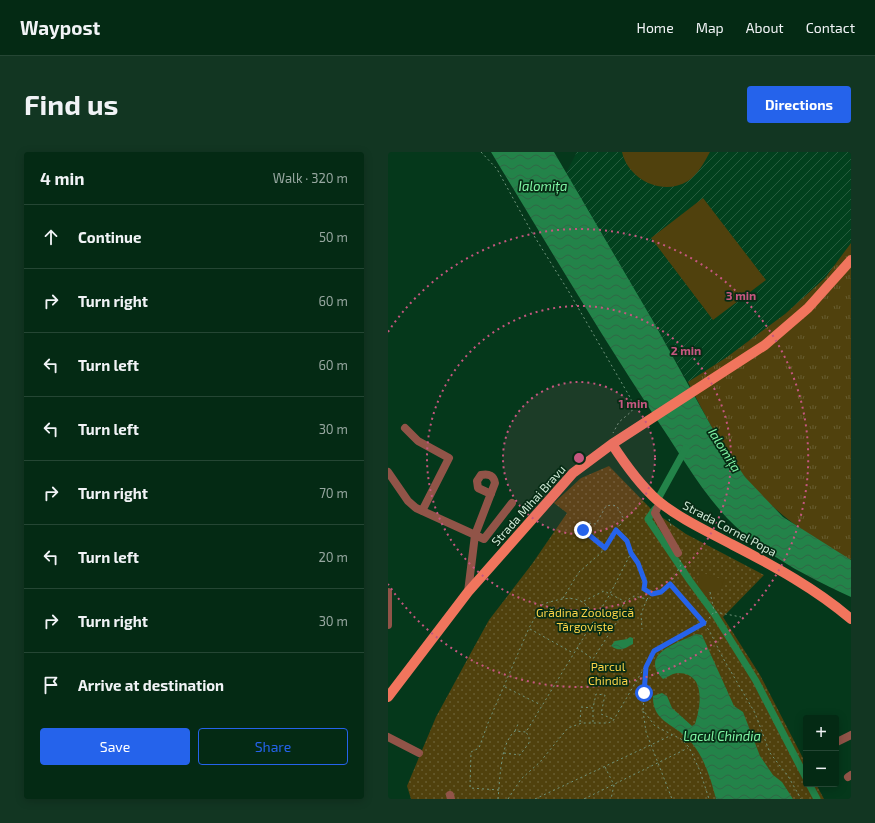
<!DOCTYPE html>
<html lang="en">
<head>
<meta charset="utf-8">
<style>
  body { margin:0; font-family:"Exo 2",sans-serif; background:#123622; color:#f1f3f6 }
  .controls { position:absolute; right:12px; bottom:12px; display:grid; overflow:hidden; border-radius:4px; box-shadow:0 2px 10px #0003 }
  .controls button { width:36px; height:36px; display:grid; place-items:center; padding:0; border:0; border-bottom:1px solid #254634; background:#042a14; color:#f1f3f6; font:20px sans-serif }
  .stop { position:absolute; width:12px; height:12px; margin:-9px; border:3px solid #2563eb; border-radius:50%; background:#fff }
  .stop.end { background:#2563eb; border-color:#fff; box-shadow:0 1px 4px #0008 }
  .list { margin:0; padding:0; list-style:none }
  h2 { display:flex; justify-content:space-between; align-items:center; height:52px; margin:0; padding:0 16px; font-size:17px }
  h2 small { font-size:13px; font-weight:400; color:#97a7a0 }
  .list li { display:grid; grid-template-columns:26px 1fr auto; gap:12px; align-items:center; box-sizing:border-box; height:64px; padding:0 16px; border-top:1px solid #254634 }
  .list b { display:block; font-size:15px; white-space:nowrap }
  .list em { font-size:13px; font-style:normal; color:#97a7a0 }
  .actions { display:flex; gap:8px; padding:12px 16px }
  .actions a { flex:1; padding:9px 0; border:1px solid #2563eb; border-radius:4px; text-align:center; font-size:14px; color:#2563eb }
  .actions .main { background:#2563eb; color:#fff }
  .icon { flex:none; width:22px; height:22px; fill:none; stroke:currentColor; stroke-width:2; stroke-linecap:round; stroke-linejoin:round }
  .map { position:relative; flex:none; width:463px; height:647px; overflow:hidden; border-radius:4px }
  header { display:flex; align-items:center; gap:24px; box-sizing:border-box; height:56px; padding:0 20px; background:#042a14; border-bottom:1px solid #254634 }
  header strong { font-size:19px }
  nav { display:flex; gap:22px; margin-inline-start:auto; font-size:14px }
  .intro { display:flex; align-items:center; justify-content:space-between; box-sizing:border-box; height:96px; padding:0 24px }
  h1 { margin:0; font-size:28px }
  .button { padding:10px 18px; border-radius:4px; background:#2563eb; color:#fff; font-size:14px; font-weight:700 }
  main { display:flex; gap:24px; padding:0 24px }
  aside { flex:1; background:#042a14; border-radius:4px; box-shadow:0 2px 10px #0003 }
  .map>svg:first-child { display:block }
  .industrial { fill:url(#industrial-furrows) }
  .grass { fill:url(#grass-tufts) }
  .park { fill:url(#park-dots) }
  .pitch { fill:#50410d }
  .water { fill:url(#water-waves) }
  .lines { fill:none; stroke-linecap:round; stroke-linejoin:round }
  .canal { stroke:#238349; stroke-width:7 }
  .path { stroke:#70957d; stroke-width:1; stroke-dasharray:2 3; stroke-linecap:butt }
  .minor { stroke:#915448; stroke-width:8 }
  .major { stroke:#f1755d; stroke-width:10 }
  .route { stroke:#2563eb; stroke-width:5 }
  .ring { fill:none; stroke:#c65780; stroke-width:2; stroke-dasharray:2 4 }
  .labels { text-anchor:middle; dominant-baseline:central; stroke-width:3.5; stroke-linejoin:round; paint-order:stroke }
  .street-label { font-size:12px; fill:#d1ead7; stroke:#072c15 }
  .park-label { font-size:12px; fill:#fad248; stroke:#072c15 }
  .water-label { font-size:13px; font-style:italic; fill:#80f6a5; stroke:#072c15 }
  .centre { fill:#c65780; stroke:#072c15; stroke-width:2 }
  .ring-label { font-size:12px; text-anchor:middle; font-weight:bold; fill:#c65780; stroke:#072c15; stroke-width:3.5; stroke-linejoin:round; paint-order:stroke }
</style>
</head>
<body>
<header>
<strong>Waypost</strong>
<nav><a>Home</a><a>Map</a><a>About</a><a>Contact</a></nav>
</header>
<div class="intro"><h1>Find us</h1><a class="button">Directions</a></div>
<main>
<aside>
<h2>4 min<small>Walk · 320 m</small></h2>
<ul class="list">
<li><svg class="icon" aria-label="ahead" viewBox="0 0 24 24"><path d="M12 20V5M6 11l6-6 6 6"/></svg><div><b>Continue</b></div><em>50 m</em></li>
<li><svg class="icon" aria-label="right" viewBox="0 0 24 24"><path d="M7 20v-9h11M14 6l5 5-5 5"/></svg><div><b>Turn right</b></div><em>60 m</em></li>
<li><svg class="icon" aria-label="left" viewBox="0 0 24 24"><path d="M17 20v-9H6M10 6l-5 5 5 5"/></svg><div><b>Turn left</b></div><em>60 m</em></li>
<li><svg class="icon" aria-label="left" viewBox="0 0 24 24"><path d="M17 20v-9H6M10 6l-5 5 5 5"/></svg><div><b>Turn left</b></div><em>30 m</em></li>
<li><svg class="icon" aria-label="right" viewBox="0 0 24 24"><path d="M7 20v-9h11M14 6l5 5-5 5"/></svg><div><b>Turn right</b></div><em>70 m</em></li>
<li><svg class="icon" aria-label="left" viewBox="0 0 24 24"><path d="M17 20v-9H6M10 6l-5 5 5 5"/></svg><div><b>Turn left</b></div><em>20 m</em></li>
<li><svg class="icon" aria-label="right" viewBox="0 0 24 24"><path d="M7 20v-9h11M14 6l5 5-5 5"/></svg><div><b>Turn right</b></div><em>30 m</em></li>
<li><svg class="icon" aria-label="arrive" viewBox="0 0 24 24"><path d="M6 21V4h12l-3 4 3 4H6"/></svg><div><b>Arrive at destination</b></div></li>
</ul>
<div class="actions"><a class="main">Save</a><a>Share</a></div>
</aside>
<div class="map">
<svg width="463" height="647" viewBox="0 0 463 647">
  <defs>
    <pattern id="industrial-furrows" width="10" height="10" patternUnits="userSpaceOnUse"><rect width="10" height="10" fill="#02411e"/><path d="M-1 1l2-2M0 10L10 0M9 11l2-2" fill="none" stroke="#265d3e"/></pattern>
    <pattern id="grass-tufts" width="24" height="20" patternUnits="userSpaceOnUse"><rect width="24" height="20" fill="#50410d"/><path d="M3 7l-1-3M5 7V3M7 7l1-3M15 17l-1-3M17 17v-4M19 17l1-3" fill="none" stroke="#685d30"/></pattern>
    <pattern id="park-dots" width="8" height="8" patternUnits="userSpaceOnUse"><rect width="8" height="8" fill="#50410d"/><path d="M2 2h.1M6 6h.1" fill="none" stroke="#685d30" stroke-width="1.8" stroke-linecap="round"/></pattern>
    <pattern id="water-waves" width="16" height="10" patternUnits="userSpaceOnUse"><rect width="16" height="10" fill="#238349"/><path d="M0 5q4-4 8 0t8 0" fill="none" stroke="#306845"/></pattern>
  </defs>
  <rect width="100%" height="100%" fill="#05381b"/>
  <!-- industrial -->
  <path class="industrial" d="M189 0H463V91L437 126 397 162 339 205 300 230 178 21Z"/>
  <!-- grass -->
  <path class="grass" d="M463 91V408C424 388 386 360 358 327 334 298 317 263 300 230L339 205 397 162 437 126Z"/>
  <!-- park -->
  <path class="park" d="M221 314 265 359 298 382 376 423 335 465 372 523 418 612V632H428L436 647H23L19 634 48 565 85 497 101 468 144 412 179 361 166 351 193 326Z"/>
  <!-- pitch -->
  <path class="pitch" d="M234 0H322C316 11 310 22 300 29 274 45 240 27 234 0Z
    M315 46 378 128 325 168 263 86Z
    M312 420 336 428 331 441 321 442 309 434Z"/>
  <!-- water -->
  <path class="water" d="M103 0H166L265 169 327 281 357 325 395 365 463 408V445C419 425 373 401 339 366 311 336 290 298 267 265 210 178 157 89 103 0Z
    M308 482 314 483 346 554 355 560 372 604 385 623 394 630 405 647H328C323 627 316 605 303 590 288 572 264 571 265 544L274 541 279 544 284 556 304 574 307 572C313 554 318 521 290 521 285 521 280 525 275 527 250 502 290 491 308 482Z
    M242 485 245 486V492C237 497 231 500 223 494L227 489 239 487Z"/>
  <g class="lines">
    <!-- canal -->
    <path class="canal" d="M271 345 298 296
      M267 357 260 367 302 429 327 463 368 529 418 626
      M421 632 429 647"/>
    <!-- path -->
    <path class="path" d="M93 0 109 17 143 79 181 140 243 247 244 259 231 270 225 281
      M281 367 283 374
      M217 395 195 378 194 374 197 371 208 372 218 354 224 353 229 354 236 368 228 378 239 389 243 401 250 411 257 430 256 437 264 442 259 447
      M292 408 293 413 282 432 321 478 335 506 367 561 382 601 400 624 413 647
      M322 440 326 459
      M264 442 273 440 282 432
      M175 446 191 420 213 401 227 378
      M196 449 216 439 236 449
      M327 460 353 465
      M142 477 185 501
      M189 496 205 507 230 468 236 450 246 444 259 447 253 462 254 477
      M258 516 255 558 267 574 293 587 301 595 312 619 321 647
      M117 535 153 553
      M255 559 258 580 284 647
      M192 570 193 555 205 556 208 542 217 543 213 562 225 567
      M205 570V557
      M127 579 130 572
      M116 601 132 603 141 591V585L138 580
      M217 615 226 633 223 647
      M111 638 82 636 83 600 91 596 100 571 141 476 155 452C178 445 196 440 207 467
      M110 647C112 628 112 591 127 579L138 580 222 442 243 401
      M120 647 133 627 152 610 180 576 194 571H220L225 569 266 499 317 471 326 460
      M147 647 284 583
      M196 647 300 596"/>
    <!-- minor -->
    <path class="minor" d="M17 276 30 289 61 306 34 359
      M0 320 20 349 28 356 96 387 124 351
      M272 350 267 361 290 401
      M0 440V473
      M80 440 87 383 107 331C106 324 101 321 93 323L89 329 90 336 103 342
      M0 585 31 601
      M449 590 463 583
      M460 625 463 623
      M62 643 63 647"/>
    <!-- major -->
    <path class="major" d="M224 292C237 312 251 332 269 348 292 367 319 379 345 393 386 414 428 437 463 467
      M0 545 80 440 185 321 224 292 377 193 420 156 463 108"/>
  </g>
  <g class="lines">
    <!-- route -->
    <path class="route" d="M195 378 217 396 228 378 239 389 243 401 250 411 257 430 256 437 264 442 273 440 282 432 316 471 266 499 258 515 256 541"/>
  </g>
  <!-- distance rings -->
  <circle cx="191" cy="306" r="76" fill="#c65780" fill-opacity=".12"/>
  <g class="ring">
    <circle cx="191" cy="306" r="76"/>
    <circle cx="191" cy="306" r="152"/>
    <path d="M0 180A229 229 0 1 1 0 432"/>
  </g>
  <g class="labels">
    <!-- street labels -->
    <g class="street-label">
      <text transform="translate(140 353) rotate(-48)">Strada Mihai Bravu</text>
      <text transform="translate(342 376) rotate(28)">Strada Cornel Popa</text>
    </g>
    <!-- park labels -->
    <g class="park-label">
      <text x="197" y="460">Grădina Zoologică<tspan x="197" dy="14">Târgoviște</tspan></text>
      <text x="220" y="514">Parcul<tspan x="220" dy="14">Chindia</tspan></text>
    </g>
    <!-- water labels -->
    <g class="water-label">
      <text x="155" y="34">Ialomița</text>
      <text transform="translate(337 298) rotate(58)">Ialomița</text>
      <text x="334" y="584">Lacul Chindia</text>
    </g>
  </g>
  <circle cx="191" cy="306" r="6" class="centre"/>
  <g class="ring-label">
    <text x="353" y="148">3 min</text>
    <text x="298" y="203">2 min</text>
    <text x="245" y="256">1 min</text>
  </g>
</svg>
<div class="controls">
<button>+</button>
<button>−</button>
</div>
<div class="stop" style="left:256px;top:541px"></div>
<div class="stop end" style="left:195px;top:378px"></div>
</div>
</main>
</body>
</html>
